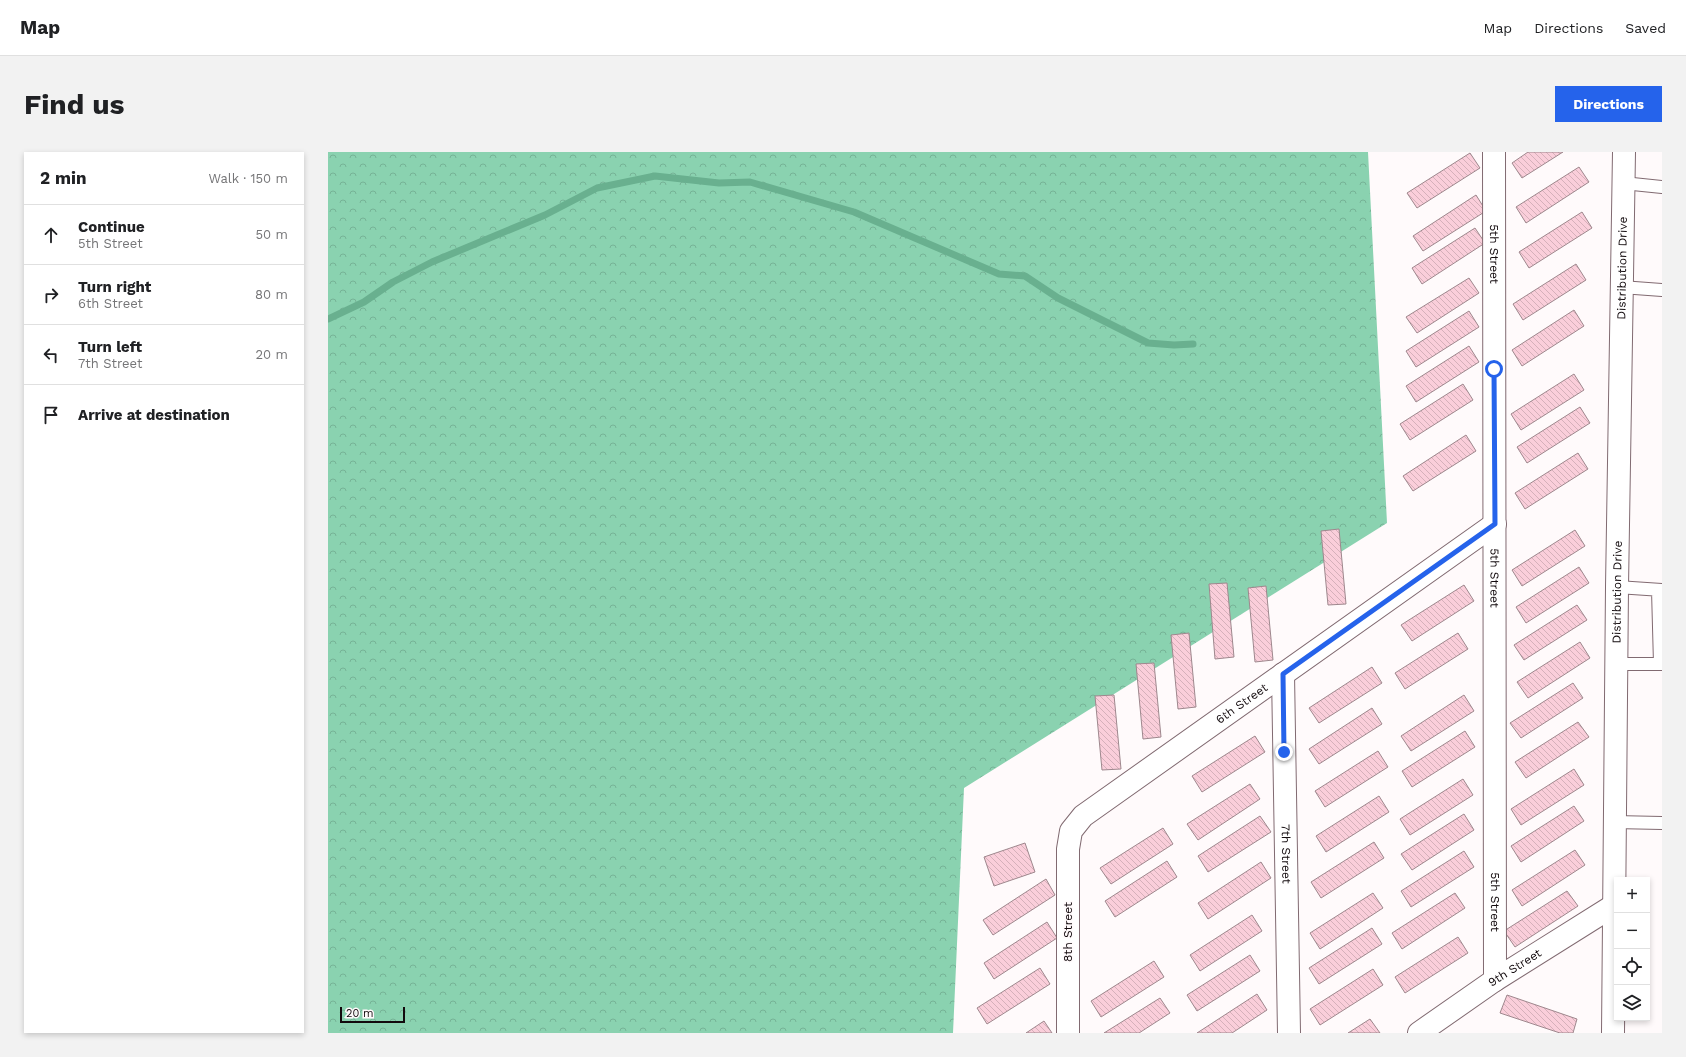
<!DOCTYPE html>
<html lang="en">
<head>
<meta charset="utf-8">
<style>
  body { margin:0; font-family:"Work Sans",sans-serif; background:#f2f2f2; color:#202124 }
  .controls { position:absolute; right:12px; bottom:12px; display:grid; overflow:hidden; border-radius:0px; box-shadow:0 2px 6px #0003 }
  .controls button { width:36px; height:36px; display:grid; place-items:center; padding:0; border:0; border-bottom:1px solid #e0e0e0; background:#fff; color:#202124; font:20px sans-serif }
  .scale { position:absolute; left:12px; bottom:10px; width:65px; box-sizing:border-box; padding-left:4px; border:2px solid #120a0d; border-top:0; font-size:11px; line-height:14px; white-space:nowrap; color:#120a0d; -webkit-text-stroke:3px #fffafb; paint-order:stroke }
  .stop { position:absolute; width:12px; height:12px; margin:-9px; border:3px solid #2563eb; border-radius:50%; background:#fff }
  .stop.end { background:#2563eb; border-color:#fff; box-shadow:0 1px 4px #0008 }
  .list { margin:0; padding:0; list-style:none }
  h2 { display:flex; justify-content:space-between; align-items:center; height:52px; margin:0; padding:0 16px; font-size:17px }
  h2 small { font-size:13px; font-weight:400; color:#757577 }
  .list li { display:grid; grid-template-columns:26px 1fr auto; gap:12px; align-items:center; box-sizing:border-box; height:60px; padding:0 16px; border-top:1px solid #e0e0e0 }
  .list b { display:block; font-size:15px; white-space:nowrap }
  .list p { margin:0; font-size:13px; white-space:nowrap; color:#757577 }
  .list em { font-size:13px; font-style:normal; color:#757577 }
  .icon { flex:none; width:22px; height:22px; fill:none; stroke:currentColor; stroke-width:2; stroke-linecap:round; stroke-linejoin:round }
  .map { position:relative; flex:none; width:1334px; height:881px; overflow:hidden; border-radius:0px }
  header { display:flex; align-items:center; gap:24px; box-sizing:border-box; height:56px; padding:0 20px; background:#fff; border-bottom:1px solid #e0e0e0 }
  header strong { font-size:19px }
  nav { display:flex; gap:22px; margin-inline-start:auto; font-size:14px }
  .intro { display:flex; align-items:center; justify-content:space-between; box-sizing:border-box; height:96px; padding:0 24px }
  h1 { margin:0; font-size:28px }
  .button { padding:10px 18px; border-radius:0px; background:#2563eb; color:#fff; font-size:14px; font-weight:700 }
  main { display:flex; gap:24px; padding:0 24px }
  aside { flex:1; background:#fff; border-radius:0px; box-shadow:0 2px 6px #0003 }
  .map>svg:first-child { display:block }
  .forest { fill:url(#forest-crowns) }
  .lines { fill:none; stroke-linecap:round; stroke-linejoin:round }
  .stream { stroke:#69b08f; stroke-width:7 }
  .building { fill:url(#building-back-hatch); stroke:#9e878d }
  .lane-casing { stroke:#816a71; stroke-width:14 }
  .street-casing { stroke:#816a71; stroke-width:24 }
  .lane { stroke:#fff; stroke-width:12 }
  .street { stroke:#fff; stroke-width:22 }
  .route { stroke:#2563eb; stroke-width:5 }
  .labels { text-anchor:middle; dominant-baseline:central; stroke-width:3; stroke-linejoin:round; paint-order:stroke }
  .street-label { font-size:12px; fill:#120a0d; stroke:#fffafb }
</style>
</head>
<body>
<header>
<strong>Map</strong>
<nav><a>Map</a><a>Directions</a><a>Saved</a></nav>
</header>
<div class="intro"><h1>Find us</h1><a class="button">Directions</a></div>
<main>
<aside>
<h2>2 min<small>Walk · 150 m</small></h2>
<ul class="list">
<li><svg class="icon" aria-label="ahead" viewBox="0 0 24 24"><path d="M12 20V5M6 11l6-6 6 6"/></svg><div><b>Continue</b><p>5th Street</p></div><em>50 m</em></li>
<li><svg class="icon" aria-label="right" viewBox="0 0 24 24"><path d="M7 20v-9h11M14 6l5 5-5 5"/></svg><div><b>Turn right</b><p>6th Street</p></div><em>80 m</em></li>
<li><svg class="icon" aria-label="left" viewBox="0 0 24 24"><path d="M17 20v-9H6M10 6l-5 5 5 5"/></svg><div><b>Turn left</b><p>7th Street</p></div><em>20 m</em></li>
<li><svg class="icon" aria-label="arrive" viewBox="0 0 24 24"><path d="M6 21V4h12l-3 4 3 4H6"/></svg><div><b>Arrive at destination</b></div></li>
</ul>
</aside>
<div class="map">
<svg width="1334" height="881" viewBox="0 0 1334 881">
  <defs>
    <pattern id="forest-crowns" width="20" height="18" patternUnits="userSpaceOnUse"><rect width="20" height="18" fill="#8ad2b0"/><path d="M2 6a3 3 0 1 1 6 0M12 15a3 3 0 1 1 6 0" fill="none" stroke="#76b396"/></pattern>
    <pattern id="building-back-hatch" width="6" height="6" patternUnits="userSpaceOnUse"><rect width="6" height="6" fill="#faceda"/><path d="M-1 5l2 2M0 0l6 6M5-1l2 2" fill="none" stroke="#d5b0ba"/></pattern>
  </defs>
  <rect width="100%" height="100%" fill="#fffafb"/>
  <!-- forest -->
  <path class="forest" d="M0 0H1040L1059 371 636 636 625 881H0Z"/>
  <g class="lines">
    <!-- stream -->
    <path class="stream" d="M0 167 36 150 65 130 104 110 217 63 269 36 327 24 391 31 422 30 526 60 671 122 697 124 730 146 820 191 846 193 865 192"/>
  </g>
  <!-- building -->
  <path class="building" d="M1200 0H1235L1194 26 1184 11Z
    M1142 1 1152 16 1089 56 1079 41Z
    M1251 15 1261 30 1198 71 1188 55Z
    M1148 43 1158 59 1095 99 1085 84Z
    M1254 60 1264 76 1201 116 1191 100Z
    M1147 76 1157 91 1094 132 1084 116Z
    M1248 112 1258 128 1195 168 1185 152Z
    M1141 126 1151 141 1089 181 1078 165Z
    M1246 158 1256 174 1194 214 1184 198Z
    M1141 159 1151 175 1088 215 1078 199Z
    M1141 194 1151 210 1088 250 1078 234Z
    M1246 222 1256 238 1193 278 1183 262Z
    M1135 232 1145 248 1082 288 1072 272Z
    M1252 255 1262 271 1199 311 1189 295Z
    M1138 283 1148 299 1085 339 1075 324Z
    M1250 301 1260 317 1197 357 1187 341Z
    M1011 377 1018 452 1000 453 993 379Z
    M1247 378 1257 394 1194 434 1184 418Z
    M1251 415 1261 431 1198 471 1188 455Z
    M899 431 906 505 887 507 881 432Z
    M1136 433 1146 449 1084 489 1073 473Z
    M938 434 945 508 927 510 920 436Z
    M1249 453 1259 468 1196 508 1186 493Z
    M861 481 868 555 850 557 843 483Z
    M1130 481 1140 497 1077 537 1067 521Z
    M1252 490 1262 506 1200 546 1189 530Z
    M826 511 833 585 815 587 808 512Z
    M1044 515 1054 531 991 571 981 556Z
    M1245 531 1255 546 1193 586 1182 571Z
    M786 543 793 617 774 618 767 544Z
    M1136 543 1146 559 1083 599 1073 584Z
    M1044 556 1054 572 991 612 981 597Z
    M1250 570 1261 585 1198 626 1187 610Z
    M1137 579 1147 595 1084 635 1074 619Z
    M927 584 937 600 874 640 864 624Z
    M1050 599 1060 615 997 655 987 639Z
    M1246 617 1256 633 1193 673 1183 657Z
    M1135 627 1145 643 1082 683 1072 667Z
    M922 632 932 647 870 688 859 672Z
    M1051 644 1061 660 998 700 988 684Z
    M1246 654 1256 669 1193 710 1183 694Z
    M1136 662 1146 678 1084 718 1073 702Z
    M932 664 943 680 880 720 870 704Z
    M835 676 845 692 783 732 772 716Z
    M1046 690 1056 706 993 746 983 730Z
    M697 691 707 720 666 734 656 705Z
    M1247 698 1257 713 1194 754 1184 738Z
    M1136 699 1146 715 1083 755 1073 739Z
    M839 709 849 725 787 765 777 749Z
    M933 710 943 726 880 767 870 751Z
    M718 727 727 743 665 783 655 768Z
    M1239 739 1250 754 1187 795 1176 779Z
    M1045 741 1055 756 992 797 982 781Z
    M1127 741 1137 756 1074 797 1064 781Z
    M924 763 934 779 872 819 862 803Z
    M719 770 729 786 666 827 656 811Z
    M1044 776 1054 792 991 832 981 816Z
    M1130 785 1140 801 1077 841 1067 825Z
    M922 803 932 819 869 859 859 843Z
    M826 809 836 825 773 865 763 849Z
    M712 816 722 832 659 872 649 856Z
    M1045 817 1055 833 992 873 982 857Z
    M929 842 939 858 904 881H869Z
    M1179 843 1249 867 1245 881H1232L1172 861Z
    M832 846 842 861 811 881H776Z
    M1042 867 1052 881H1020Z
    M716 869 724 881H698Z"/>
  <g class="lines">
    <!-- lane casing -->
    <g class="lane-casing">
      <path id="lane" d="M1295 31 1334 35
        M1293 135 1334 138
        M1289 435 1334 438
        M1330 438 1332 512
        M1288 512H1334
        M1286 670 1334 671"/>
    </g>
    <!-- street casing -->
    <g class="street-casing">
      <g id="street">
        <path id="s1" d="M1166 0 1167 828"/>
        <path id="s2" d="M955 522 961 881"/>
        <path id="s3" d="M740 881V697L743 679 755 664 1167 372"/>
        <path id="s4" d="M1091 881 1167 828 1285 754"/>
        <path id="s5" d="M1285 881 1289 435 1296 0"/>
      </g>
    </g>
    <!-- lane -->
    <use href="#lane" class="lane"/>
    <!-- street -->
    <use href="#street" class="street"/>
  </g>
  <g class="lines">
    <!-- route -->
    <path class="route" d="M956 600 955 522 1167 372 1166 217"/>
  </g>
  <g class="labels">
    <!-- street labels -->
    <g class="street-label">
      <text stroke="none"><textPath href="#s1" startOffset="102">5th Street</textPath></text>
      <text stroke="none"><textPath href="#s5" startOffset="765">Distribution Drive</textPath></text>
      <text stroke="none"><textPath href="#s1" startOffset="426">5th Street</textPath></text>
      <text stroke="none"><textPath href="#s5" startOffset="441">Distribution Drive</textPath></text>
      <text stroke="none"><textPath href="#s3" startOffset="416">6th Street</textPath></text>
      <text stroke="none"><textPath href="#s2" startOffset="180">7th Street</textPath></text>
      <text stroke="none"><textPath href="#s1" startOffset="750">5th Street</textPath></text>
      <text transform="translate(740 780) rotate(-90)">8th Street</text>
      <text stroke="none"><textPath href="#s4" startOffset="116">9th Street</textPath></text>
    </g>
  </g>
</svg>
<div class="controls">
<button>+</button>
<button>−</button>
<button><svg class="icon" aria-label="locate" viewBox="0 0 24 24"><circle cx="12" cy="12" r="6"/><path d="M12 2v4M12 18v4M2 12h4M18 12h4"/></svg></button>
<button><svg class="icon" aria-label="layers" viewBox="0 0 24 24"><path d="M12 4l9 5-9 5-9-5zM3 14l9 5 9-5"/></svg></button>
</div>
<div class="scale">20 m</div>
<div class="stop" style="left:1166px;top:217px"></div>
<div class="stop end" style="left:956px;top:600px"></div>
</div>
</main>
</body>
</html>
